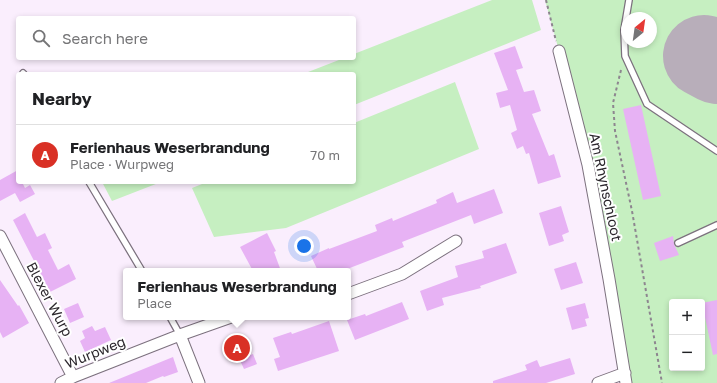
<!DOCTYPE html>
<html lang="en">
<head>
<meta charset="utf-8">
<style>
  body { margin:0; font-family:"Golos Text",sans-serif; background:#f6f6f6; color:#202124 }
  .controls { position:absolute; right:12px; bottom:12px; display:grid; overflow:hidden; border-radius:4px; box-shadow:0 2px 6px #0003 }
  .controls button { width:36px; height:36px; display:grid; place-items:center; padding:0; border:0; border-bottom:1px solid #e0e0e0; background:#fff; color:#202124; font:20px sans-serif }
  .compass { position:absolute; left:621px; top:12px; width:36px; height:36px; border-radius:50%; background:#fff; box-shadow:0 2px 6px #0003; rotate:29deg }
  .you { position:absolute; left:304px; top:246px; width:14px; height:14px; margin:-10px; border:3px solid #fff; border-radius:50%; background:#1a73e8; box-shadow:0 0 0 6px #1a73e833 }
  .badge { display:grid; place-items:center; width:26px; height:26px; border-radius:50%; background:#d93025; color:#fff; font-size:13px; font-weight:700 }
  .pin { position:absolute; translate:-50% -50%; border:2px solid #fff; box-shadow:0 1px 4px #0006 }
  .popup { position:absolute; left:123px; top:268px; width:228px; height:52px; box-sizing:border-box; display:grid; place-content:center; border-radius:4px; background:#fff; filter:drop-shadow(0 1px 3px #0005); font-size:13px; white-space:nowrap; color:#757577 }
  .popup b { font-size:15px; color:#202124 }
  .popup::after { content:''; position:absolute; left:50%; top:100%; margin-left:-8px; border:8px solid transparent; border-top-color:#fff }
  .list { margin:0; padding:0; list-style:none }
  h2 { display:flex; justify-content:space-between; align-items:center; height:52px; margin:0; padding:0 16px; font-size:17px }
  h2 small { font-size:13px; font-weight:400; color:#757577 }
  .list li { display:grid; grid-template-columns:26px 1fr auto; gap:12px; align-items:center; box-sizing:border-box; height:60px; padding:0 16px; border-top:1px solid #e0e0e0 }
  .list b { display:block; font-size:15px; white-space:nowrap }
  .list p { margin:0; font-size:13px; white-space:nowrap; color:#757577 }
  .list em { font-size:13px; font-style:normal; color:#757577 }
  .icon { flex:none; width:22px; height:22px; fill:none; stroke:currentColor; stroke-width:2; stroke-linecap:round; stroke-linejoin:round }
  .map { position:relative; flex:none; width:717px; height:383px; overflow:hidden }
  .search { position:absolute; background:#fff; box-shadow:0 2px 6px #0003; left:16px; top:16px; width:340px; height:44px; display:flex; align-items:center; gap:10px; box-sizing:border-box; padding:0 14px; border-radius:4px; color:#757577; font-size:15px }
  .panel { position:absolute; background:#fff; box-shadow:0 2px 6px #0003; left:16px; top:72px; width:340px; height:112px; border-radius:4px }
  .map>svg:first-child { display:block }
  .green { fill:#c6efc1; fill-rule:evenodd }
  .lines { fill:none; stroke-linecap:round; stroke-linejoin:round }
  .runway { stroke:#b8aeba; stroke-width:82 }
  .building { fill:#e7b2f4 }
  .service-casing { stroke:#7c717e; stroke-width:8 }
  .minor-casing { stroke:#7c717e; stroke-width:13 }
  .path { stroke:#8d858f; stroke-width:2; stroke-dasharray:3 3; stroke-linecap:butt }
  .service { stroke:#fff; stroke-width:5.5 }
  .minor { stroke:#fff; stroke-width:11 }
  .labels { text-anchor:middle; dominant-baseline:central; stroke-width:4; stroke-linejoin:round; paint-order:stroke }
  .street-label { font-size:14px; fill:#2c272d; stroke:#fff }
</style>
</head>
<body>
<div class="map">
<svg width="717" height="383" viewBox="0 0 717 383">
  <rect width="100%" height="100%" fill="#faeefd"/>
  <!-- green -->
  <path class="green" d="M492 0H532L541 30 354 105V74H303L344 58H354V54Z
    M545 0H717V383H624L609 279 559 51ZM627 18H651V42H627ZM672 302H702V368H672Z
    M455 82 479 149 286 228 214 237 192 188 207 182H354V123Z
    M102 182H161L112 201Z"/>
  <g class="lines">
    <!-- runway -->
    <path class="runway" d="M704 56 717 63"/>
  </g>
  <!-- building -->
  <path class="building" d="M515 46 523 68 516 70 524 92 534 90 541 111 532 114 549 156 554 154 561 177 538 184 529 153 526 154 523 146 517 149 511 133 517 130 510 105 500 108 496 93 508 90 494 53Z
    M641 105 661 196 643 200 623 109Z
    M18 170V182H22L25 188 30 185 35 194 20 202 15 193 0 201V180Z
    M494 189 503 213 474 224 471 215 402 242 404 247 342 271H318L311 256 329 248V249L377 231 375 225 392 218 393 221 437 203 436 200 453 192 457 203Z
    M561 206 569 232 562 235 564 241 549 246 539 213Z
    M25 213 37 237 45 233 52 248 48 250 58 270 69 264 76 279 50 292 13 220Z
    M267 233 276 251 274 252 281 271H253L240 247Z
    M673 236 674 244 679 255 660 261 654 243Z
    M506 243 517 273 480 286 481 288 442 298 444 305 427 311 420 291 458 277 455 266 484 258 482 251Z
    M576 262 583 283 561 290 554 269Z
    M0 280 18 306 19 305 29 323 3 338 0 332Z
    M717 300V354L713 355 702 303Z
    M402 302 409 319 355 340 347 320 365 314 366 316Z
    M78 303 84 317 70 323 64 309Z
    M585 303 589 318 585 319 587 326 572 330 566 308Z
    M329 321 339 351 278 371 274 359 280 357 273 338 291 332 292 334Z
    M92 326 95 331 105 327 111 340 85 352 80 341 85 338 82 331Z
    M242 335 250 355 253 354 257 364 244 369 238 356 231 358 225 342Z
    M173 357 178 372 164 377 163 376 146 383H109Z
    M570 358 575 374 546 383H493V381L527 370 525 365 537 360 540 367Z"/>
  <g class="lines">
    <!-- service casing -->
    <g class="service-casing">
      <path id="service" d="M629 0 624 30 625 56 647 104 717 151
        M23 73 24 74
        M89 182 142 271
        M678 243 717 225
        M170 317 180 335"/>
    </g>
    <!-- minor casing -->
    <g class="minor-casing">
      <path id="minor" d="M559 51 588 165 609 279 626 383
        M0 236 73 377
        M348 294 402 274 456 241
        M180 335 199 383
        M61 383 73 377 180 335 231 317
        M598 383 625 373"/>
    </g>
    <!-- path -->
    <path class="path" d="M546 0 556 41
      M621 70 613 103 615 131 632 211 662 383"/>
    <!-- service -->
    <use href="#service" class="service"/>
    <!-- minor -->
    <use href="#minor" class="minor"/>
  </g>
  <g class="labels">
    <!-- street labels -->
    <g class="street-label">
      <text transform="translate(606 187) rotate(78)">Am Rhynschloot</text>
      <text transform="translate(50 299) rotate(62)">Blexer Wurp</text>
      <text transform="translate(95 352) rotate(-22)">Wurpweg</text>
    </g>
  </g>
</svg>
<div class="controls">
<button>+</button>
<button>−</button>
</div>
<svg class="compass" viewBox="-18 -18 36 36"><path d="M0-13l5 13h-10z" fill="#e53935"/><path d="M0 13l5-13h-10z" fill="#757577"/></svg>
<div class="you"></div>
<div class="pin badge" style="left:237px;top:348px">A</div>
<div class="popup"><b>Ferienhaus Weserbrandung</b>Place</div>
<div class="search"><svg class="icon" aria-label="search" viewBox="0 0 24 24"><circle cx="10" cy="10" r="6"/><path d="M15 15l6 6"/></svg>Search here</div>
<section class="panel">
<h2>Nearby<small></small></h2>
<ul class="list">
<li><span class="badge">A</span><div><b>Ferienhaus Weserbrandung</b><p>Place · Wurpweg</p></div><em>70 m</em></li>
</ul>
</section>
</div>
</body>
</html>
